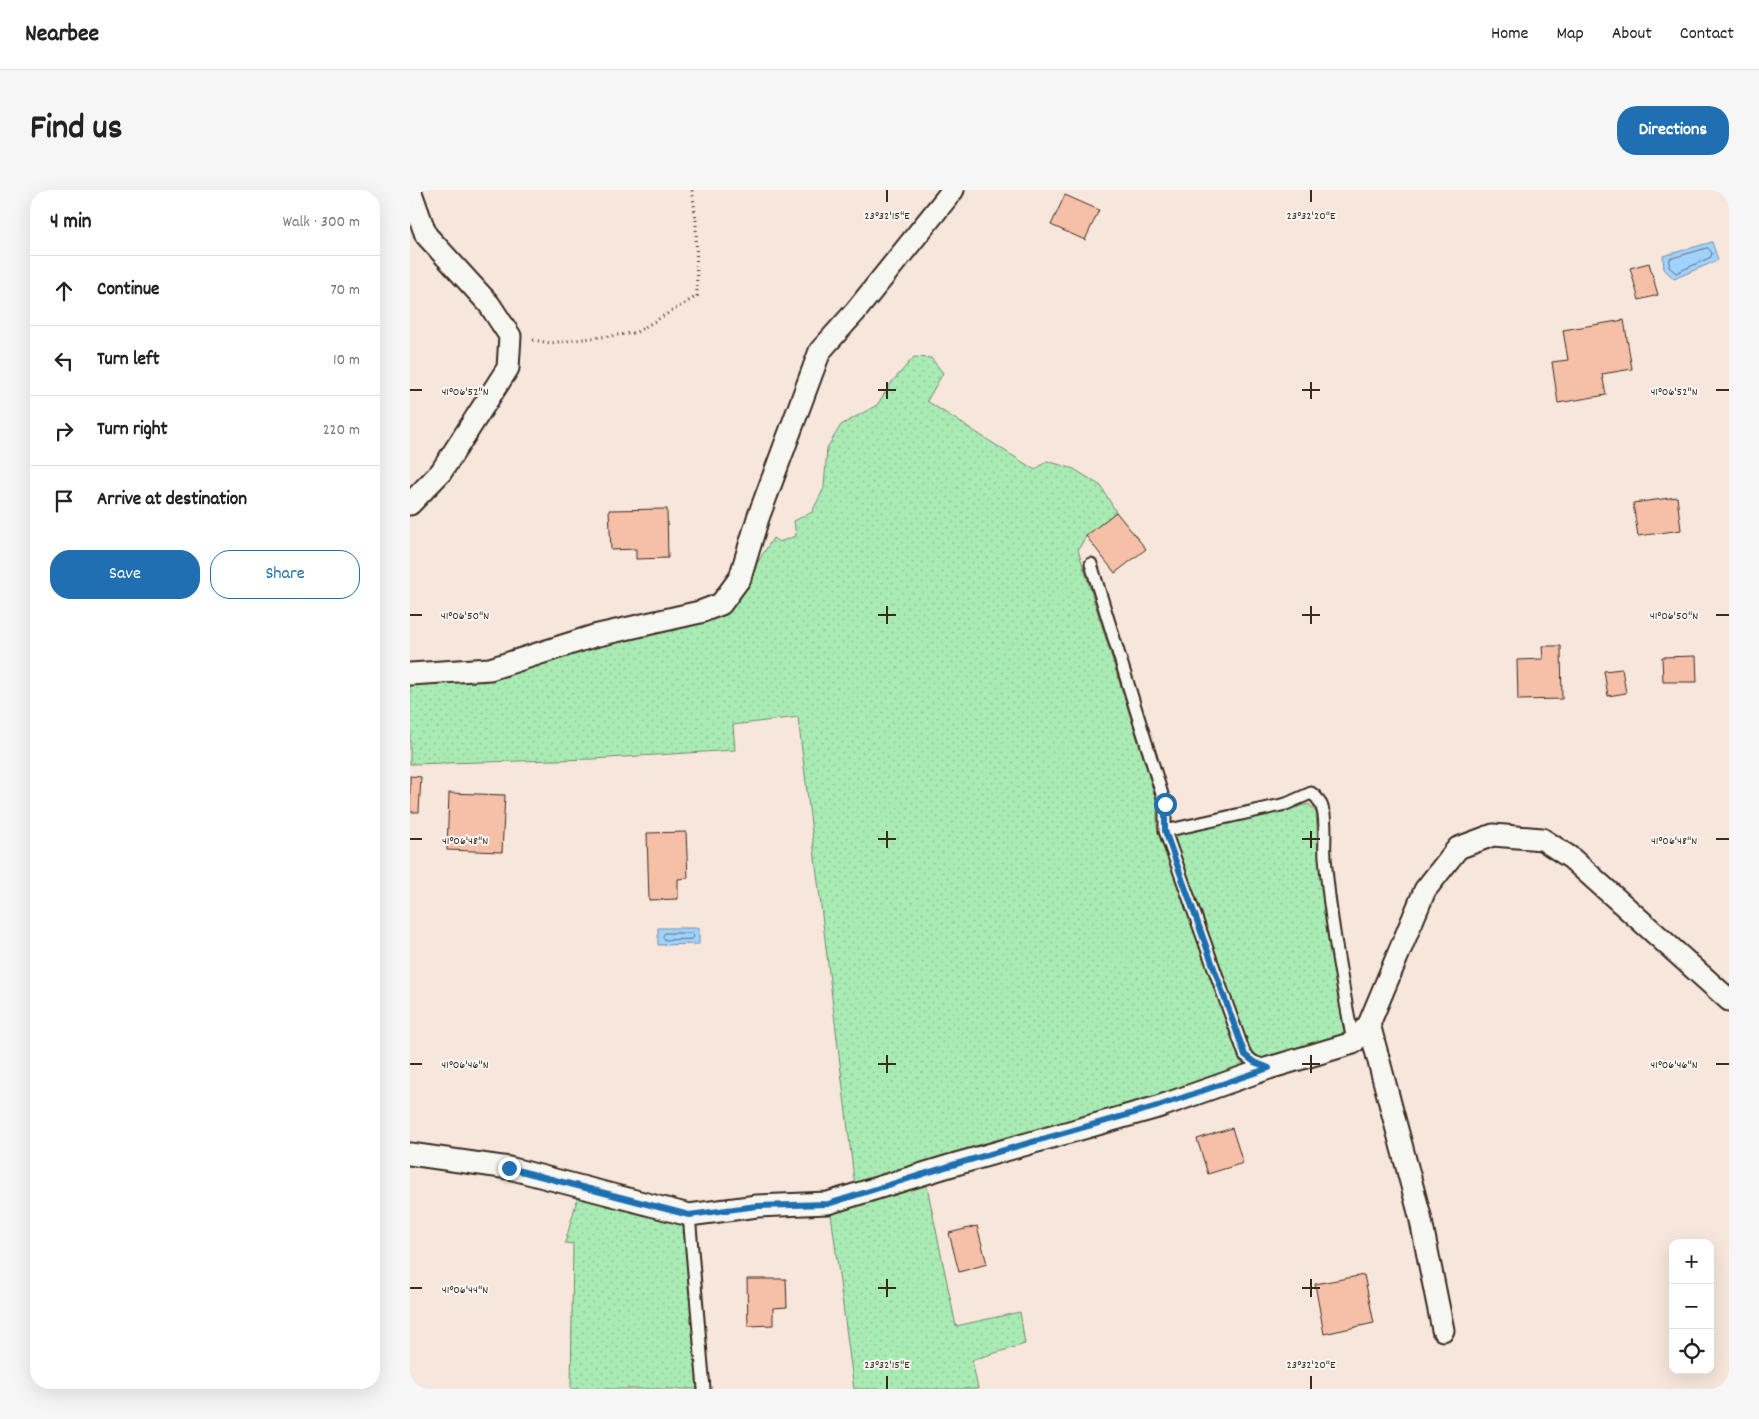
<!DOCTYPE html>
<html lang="en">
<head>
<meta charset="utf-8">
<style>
  body { margin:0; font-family:Dekko,sans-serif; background:#f6f6f6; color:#222 }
  .controls { position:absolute; right:15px; bottom:15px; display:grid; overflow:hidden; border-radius:10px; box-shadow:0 5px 20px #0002 }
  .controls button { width:45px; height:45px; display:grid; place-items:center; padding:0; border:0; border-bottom:1px solid #e0e0e0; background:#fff; color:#222; font:25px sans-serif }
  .stop { position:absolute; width:15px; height:15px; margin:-11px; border:4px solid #1f6fb2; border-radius:50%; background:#fff }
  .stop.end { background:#1f6fb2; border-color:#fff; box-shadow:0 1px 5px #0008 }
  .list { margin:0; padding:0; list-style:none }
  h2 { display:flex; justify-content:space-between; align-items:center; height:65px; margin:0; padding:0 20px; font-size:21px }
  h2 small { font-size:16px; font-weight:400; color:#767676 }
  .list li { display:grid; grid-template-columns:32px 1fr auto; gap:15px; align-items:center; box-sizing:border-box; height:70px; padding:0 20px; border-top:1px solid #e0e0e0 }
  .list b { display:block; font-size:19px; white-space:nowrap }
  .list em { font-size:16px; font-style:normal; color:#767676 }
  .actions { display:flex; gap:10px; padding:15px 20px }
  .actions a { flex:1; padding:11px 0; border:1px solid #1f6fb2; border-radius:20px; text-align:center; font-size:18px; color:#1f6fb2 }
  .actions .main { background:#1f6fb2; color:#fff }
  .icon { flex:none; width:28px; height:28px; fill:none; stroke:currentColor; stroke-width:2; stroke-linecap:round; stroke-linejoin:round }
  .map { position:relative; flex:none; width:1319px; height:1199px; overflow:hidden; border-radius:20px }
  header { display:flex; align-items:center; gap:30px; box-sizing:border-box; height:70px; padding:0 25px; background:#fff; border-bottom:1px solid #e0e0e0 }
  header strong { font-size:24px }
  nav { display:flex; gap:28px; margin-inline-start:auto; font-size:18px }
  .intro { display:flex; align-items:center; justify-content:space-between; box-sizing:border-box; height:120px; padding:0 30px }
  h1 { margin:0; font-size:35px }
  .button { padding:12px 22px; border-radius:20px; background:#1f6fb2; color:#fff; font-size:18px; font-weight:700 }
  main { display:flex; gap:30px; padding:0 30px }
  aside { flex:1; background:#fff; border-radius:20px; box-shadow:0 5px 20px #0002 }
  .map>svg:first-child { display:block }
  .grass { fill:url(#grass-dots); stroke:#728a69 }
  .water { fill:#9fd2fd; stroke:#778fa4 }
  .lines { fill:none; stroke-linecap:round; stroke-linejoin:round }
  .shore { stroke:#636d77; stroke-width:1 }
  .building { fill:#f6c0a8; stroke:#3b2a1e }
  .service-casing { stroke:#3b2a1e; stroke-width:15 }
  .minor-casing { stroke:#3b2a1e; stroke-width:25 }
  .path { stroke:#3b2a1e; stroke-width:3; stroke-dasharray:1 4; stroke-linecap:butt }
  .service { stroke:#f6f6f2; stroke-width:11 }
  .minor { stroke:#f6f6f2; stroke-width:21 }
  .route { stroke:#1f6fb2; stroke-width:6 }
  .ticks { fill:none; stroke:#3b2a1e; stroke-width:2 }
  .ticks-label { font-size:12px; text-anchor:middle; fill:#3b2a1e; stroke:#f6f6f2; stroke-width:4; stroke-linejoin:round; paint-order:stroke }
</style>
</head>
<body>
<header>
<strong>Nearbee</strong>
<nav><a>Home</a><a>Map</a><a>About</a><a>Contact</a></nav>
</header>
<div class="intro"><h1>Find us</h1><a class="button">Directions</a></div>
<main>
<aside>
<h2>4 min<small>Walk · 300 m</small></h2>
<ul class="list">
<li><svg class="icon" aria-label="ahead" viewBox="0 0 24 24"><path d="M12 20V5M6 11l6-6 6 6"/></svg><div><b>Continue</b></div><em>70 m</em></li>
<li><svg class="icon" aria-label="left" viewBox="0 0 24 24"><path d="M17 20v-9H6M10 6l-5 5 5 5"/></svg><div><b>Turn left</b></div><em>10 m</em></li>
<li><svg class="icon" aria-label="right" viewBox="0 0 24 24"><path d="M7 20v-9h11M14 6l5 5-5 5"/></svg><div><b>Turn right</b></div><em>220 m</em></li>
<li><svg class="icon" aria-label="arrive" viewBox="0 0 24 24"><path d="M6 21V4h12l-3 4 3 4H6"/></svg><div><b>Arrive at destination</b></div></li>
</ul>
<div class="actions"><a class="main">Save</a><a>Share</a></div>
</aside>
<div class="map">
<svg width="1319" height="1199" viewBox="0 0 1319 1199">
  <defs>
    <pattern id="grass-dots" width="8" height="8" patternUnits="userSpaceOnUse" patternTransform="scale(1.25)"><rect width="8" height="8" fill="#a9ebb4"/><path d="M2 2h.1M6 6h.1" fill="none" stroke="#92ca9a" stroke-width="1.8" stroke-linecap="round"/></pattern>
  </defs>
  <rect width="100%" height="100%" fill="#f6e6dc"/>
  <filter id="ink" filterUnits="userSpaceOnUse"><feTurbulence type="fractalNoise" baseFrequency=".02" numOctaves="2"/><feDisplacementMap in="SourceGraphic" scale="10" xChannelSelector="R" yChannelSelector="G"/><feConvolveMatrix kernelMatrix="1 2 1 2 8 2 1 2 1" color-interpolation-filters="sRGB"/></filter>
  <g filter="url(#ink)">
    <!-- grass -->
    <path class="grass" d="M504 167 521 168 533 183 517 211 625 280 637 271 664 279 691 296 706 322 676 346 668 360 747 612V637L830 871 837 879 445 997 388 527 323 535 325 560 182 569 0 574V493L325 408 363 348 369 352 386 346 384 331 402 322 414 298 417 258 431 235 467 215 482 192Z
      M899 614 906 622 910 683 935 847 868 871 851 869 838 860 783 708 763 645Z
      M516 992 546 1136 610 1122 615 1154 562 1170 568 1199H444L421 1024Z
      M170 999 272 1033 277 1049 289 1199H161L163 1054 155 1053Z"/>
    <!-- water -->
    <path class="water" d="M1302 52 1308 70 1264 89 1254 79 1253 66Z
      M248 738H289V754L248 755Z"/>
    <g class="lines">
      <!-- shore -->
      <path class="shore" d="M1298 58 1302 63 1301 67 1266 83 1259 77 1260 69Z
        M255 743H282L284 747 282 749 255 750 253 747Z"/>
    </g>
    <!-- building -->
    <path class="building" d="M655 5 689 20 675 50 641 35Z
      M1239 73 1248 105 1229 110 1220 78Z
      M1214 130 1222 179 1192 184 1196 205 1148 213 1142 172 1158 170 1153 140Z
      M1267 307 1271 340 1228 346 1223 313Z
      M257 319 258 368 226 369V359L201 360 199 320Z
      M706 322 736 359 705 383 676 346Z
      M1132 456H1151L1152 509 1108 510 1107 470 1133 469Z
      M1286 466 1287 492H1253L1252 467Z
      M1212 479 1216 503 1198 506 1194 481Z
      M0 586 11 587 9 622H0Z
      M39 603 95 605 92 662 37 660Z
      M276 642 278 688 268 689V709L239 710 237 643Z
      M822 938 833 973 798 984 787 949Z
      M567 1036 577 1074 549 1082 539 1043Z
      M954 1085 964 1133 914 1144 905 1094Z
      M337 1089H376L377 1117 363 1118V1135L338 1136Z"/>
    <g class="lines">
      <!-- service casing -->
      <g class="service-casing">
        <path id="service" d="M681 374 755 614V641L835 865 844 872 858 877
          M755 641 876 614 901 603C921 615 913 647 915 667 920 729 932 791 943 852
          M279 1025 294 1199"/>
      </g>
      <!-- minor casing -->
      <g class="minor-casing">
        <path id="minor" d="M0 0 16 45 79 114 100 146 98 178 31 282 0 314
          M0 484 80 479 184 446 290 422 311 414 330 388 348 328 410 161 445 122 543 0
          M959 834 1010 1026 1033 1140
          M0 964 99 978 279 1025 347 1016 418 1013 539 976 748 917 859 878 943 853 959 834 1015 700 1048 658 1083 645 1132 649 1161 668 1319 810"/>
      </g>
      <!-- path -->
      <path class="path" d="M123 150 140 153 225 143 287 106 286 29 282 0"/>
      <!-- service -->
      <use href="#service" class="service"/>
      <!-- minor -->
      <use href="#minor" class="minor"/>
    </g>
  </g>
  <g class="lines" filter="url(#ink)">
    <!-- route -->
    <path class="route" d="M99 978 279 1025 347 1016 418 1014 539 976 748 916 859 878 844 872 835 865 755 641V614"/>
  </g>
  <!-- ticks -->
  <path class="ticks" d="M477 0V12M901 0V12M477 192V209M901 192V209M0 200H12M468 200H486M892 200H910M1306 200H1319M477 416V434M901 416V434M0 425H12M468 425H486M892 425H910M1306 425H1319M477 641V658M901 641V658M0 649H12M468 649H486M892 649H910M1306 649H1319M477 865V883M901 865V883M0 874H12M468 874H486M892 874H910M1306 874H1319M477 1089V1107M901 1089V1107M0 1098H12M468 1098H486M892 1098H910M477 1186V1199M901 1186V1199"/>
  <g class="ticks-label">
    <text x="477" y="29">23°32'15"E</text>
    <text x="901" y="29">23°32'20"E</text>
    <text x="55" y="205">41°06'52"N</text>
    <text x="1264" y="205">41°06'52"N</text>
    <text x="55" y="429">41°06'50"N</text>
    <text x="1264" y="429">41°06'50"N</text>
    <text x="55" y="654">41°06'48"N</text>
    <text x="1264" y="654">41°06'48"N</text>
    <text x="55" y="878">41°06'46"N</text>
    <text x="1264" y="878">41°06'46"N</text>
    <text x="55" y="1103">41°06'44"N</text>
    <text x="477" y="1178">23°32'15"E</text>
    <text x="901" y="1178">23°32'20"E</text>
  </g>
</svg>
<div class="controls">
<button>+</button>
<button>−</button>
<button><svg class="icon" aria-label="locate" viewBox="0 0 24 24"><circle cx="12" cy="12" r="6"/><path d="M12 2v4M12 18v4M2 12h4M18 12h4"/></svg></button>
</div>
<div class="stop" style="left:755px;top:614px"></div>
<div class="stop end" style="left:99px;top:978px"></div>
</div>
</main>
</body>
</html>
